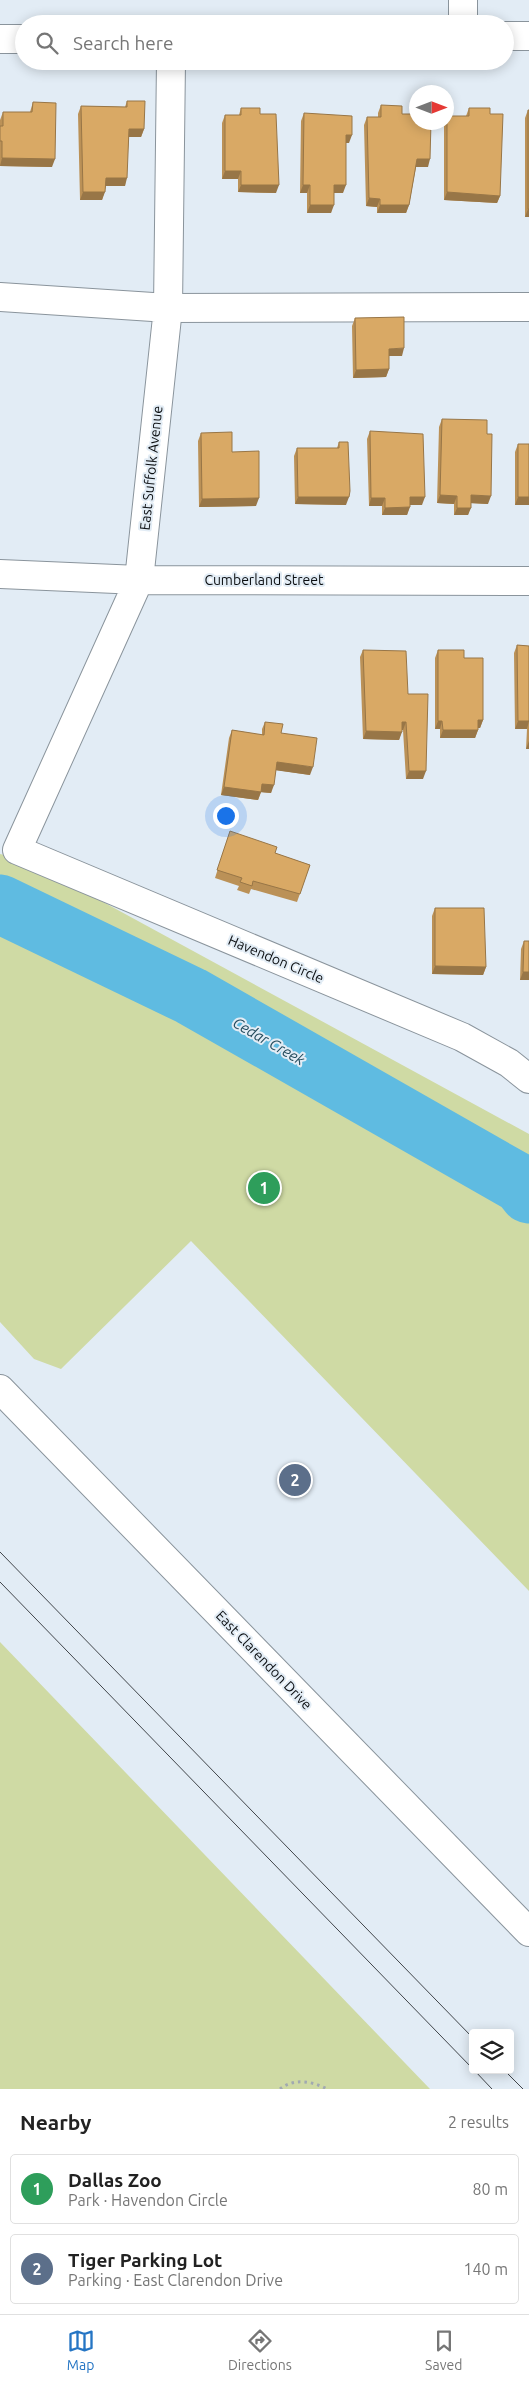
<!DOCTYPE html>
<html lang="en">
<head>
<meta charset="utf-8">
<style>
  body { margin:0; font-family:Ubuntu,sans-serif; background:#f6f6f6; color:#222 }
  .controls { position:absolute; right:15px; bottom:15px; display:grid; overflow:hidden; border-radius:5px; box-shadow:0 2px 12px #0003 }
  .controls button { width:45px; height:45px; display:grid; place-items:center; padding:0; border:0; border-bottom:1px solid #e0e0e0; background:#fff; color:#222; font:25px sans-serif }
  .compass { position:absolute; left:409px; top:85px; width:45px; height:45px; border-radius:50%; background:#fff; box-shadow:0 2px 12px #0003; rotate:90deg }
  .you { position:absolute; left:225px; top:815px; width:18px; height:18px; margin:-12px; border:4px solid #fff; border-radius:50%; background:#1a73e8; box-shadow:0 0 0 8px #1a73e833 }
  .badge { display:grid; place-items:center; width:32px; height:32px; border-radius:50%; background:#2575c4; color:#fff; font-size:16px; font-weight:700 }
  .pin { position:absolute; translate:-50% -50%; border:2px solid #fff; box-shadow:0 1px 5px #0006 }
  .list { margin:0; padding:0; list-style:none }
  h2 { display:flex; justify-content:space-between; align-items:center; height:65px; margin:0; padding:0 20px; font-size:21px }
  h2 small { font-size:16px; font-weight:400; color:#767676 }
  .list li { display:grid; grid-template-columns:32px 1fr auto; gap:15px; align-items:center; box-sizing:border-box; height:70px; margin:0 10px 10px; padding:0 10px; border:1px solid #e0e0e0; border-radius:5px }
  .list b { display:block; font-size:19px; white-space:nowrap }
  .list p { margin:0; font-size:16px; white-space:nowrap; color:#767676 }
  .list em { font-size:16px; font-style:normal; color:#767676 }
  .icon { flex:none; width:28px; height:28px; fill:none; stroke:currentColor; stroke-width:2; stroke-linecap:round; stroke-linejoin:round }
  .map { position:relative; flex:none; width:529px; height:2089px; overflow:hidden }
  .search { position:absolute; background:#fff; box-shadow:0 2px 12px #0003; left:15px; right:15px; top:15px; height:55px; display:flex; align-items:center; gap:12px; box-sizing:border-box; padding:0 18px; border-radius:28px; color:#767676; font-size:19px }
  .sheet { height:225px; background:#fff }
  nav { display:flex; justify-content:space-around; align-items:center; box-sizing:border-box; height:70px; border-top:1px solid #e0e0e0; background:#fff; font-size:14px; color:#767676 }
  nav a { display:grid; justify-items:center; gap:2px }
  nav .on { color:#2575c4 }
  .map>svg:first-child { display:block }
  .green { fill:#cfdaa4 }
  .lines { fill:none; stroke-linecap:round; stroke-linejoin:round }
  .river { stroke:#5fbbe1; stroke-width:59 }
  .minor-casing { stroke:#8a949c; stroke-width:30 }
  .path { stroke:#a1a9b0; stroke-width:3; stroke-dasharray:2.5 4; stroke-linecap:butt }
  .minor { stroke:#fff; stroke-width:28 }
  .tram { stroke:#41454a; stroke-width:1 }
  .wall { fill:#bb9157 }
  .shaded-wall { fill:#987647 }
  .building { fill:#d9a965; stroke:#987647 }
  .labels { text-anchor:middle; dominant-baseline:central; stroke-width:4; stroke-linejoin:round; paint-order:stroke }
  .street-label { font-size:14px; fill:#0b0e11; stroke:#e2ecf5 }
  .water-label { font-size:15px; font-style:italic; fill:#234b5c; stroke:#e2ecf5 }
</style>
</head>
<body>
<div class="map">
<svg width="529" height="2089" viewBox="0 0 529 2089">
  <rect width="100%" height="100%" fill="#e2ecf5"/>
  <!-- green -->
  <path class="green" d="M0 854 26 860 529 1134V1591L191 1241 61 1369 34 1359 0 1322Z
    M0 1642 430 2089H0Z"/>
  <g class="lines">
    <!-- river -->
    <path class="river" d="M0 904 191 996 521 1184 529 1194"/>
    <!-- minor casing -->
    <g class="minor-casing">
      <path id="minor" d="M463 0V24
        M505 36H529
        M0 39H24
        M171 61 168 308 139 580 17 850 462 1037 509 1063 529 1079
        M0 297 168 308 529 307
        M0 574 139 580 529 581
        M0 1389 529 1932"/>
    </g>
    <!-- path -->
    <path class="path" d="M280 2089C294 2078 312 2081 327 2089"/>
    <!-- minor -->
    <use href="#minor" class="minor"/>
    <!-- tram -->
    <path class="tram" d="M0 1552 473 2038
      M0 1582 473 2069
      M474 2070 492 2089
      M504 2070 523 2089"/>
  </g>
  <!-- wall -->
  <path class="wall" d="M127 101 144 129 141 137H129L125 186H106L102 200H80L78 114 81 106 125 107Z
    M33 102 52 167 0 166V120L3 112H30Z
    M381 105 402 114H411L414 106 428 167H416L409 205 406 213H377V207L366 206 364 125 367 117H378V113Z
    M241 108 260 114 276 193 238 192V179H222V123L225 115H239Z
    M469 108 490 114 500 196 497 203 444 200V124L445 122H446L447 116H466Z
    M528 110 529 217H525V118Z
    M304 113 349 143H346L343 193H334L331 213H307V193H300L301 121Z
    M355 318 402 356H389V369L386 377 353 378 352 326Z
    M442 419 488 504 471 503 468 515H454V504L437 503 439 427Z
    M370 431 422 505H410L407 515H382V506H369L367 439Z
    M201 433 256 506 199 507 198 441Z
    M339 442 346 505 295 504 294 456 297 448H337Z
    M518 444 529 505H515V452Z
    M517 645 529 646V749H526L527 729H515L514 653Z
    M363 650 408 694 423 779H406L403 730H402L399 740 363 739 360 657Z
    M438 650 483 720 480 728H478V730L475 738H440V729H435V658Z
    M265 722 281 733 310 775 276 770 271 793 261 792 258 800 221 795 229 738 232 730 262 735V729Z
    M230 831 275 853 310 865 297 902 251 889 249 894 237 890 239 886 215 878Z
    M435 908 486 967 483 975 432 974V916Z
    M524 941 529 980H520L521 949Z"/>
  <!-- shaded-wall -->
  <path class="shaded-wall" d="M129 129H144L141 137H126Z
    M346 135H352L349 143H344Z
    M2 158 55 159 52 167 0 166Z
    M417 159H430L428 167H414Z
    M225 171H241L238 179H222Z
    M106 178H127L125 186H103Z
    M241 185H279L276 193 238 192Z
    M303 185H310L307 193H300Z
    M334 185H346L343 193H331Z
    M83 192H105L102 200H80Z
    M447 192 500 196 497 203 444 200Z
    M369 198 380 199 377 207 366 206Z
    M310 205H334L331 213H307Z
    M380 205H409L406 213H377Z
    M528 209H529V217H525Z
    M404 348 402 356H386L389 349Z
    M389 369 386 377 353 378 356 370Z
    M440 495 457 496 454 504 437 503Z
    M471 495 491 496 488 504 468 503Z
    M298 497H349L346 505 295 504Z
    M410 497H425L422 505H407Z
    M518 497H529V505H515Z
    M259 498 256 506 199 507 202 499Z
    M371 498H385L382 506H369Z
    M410 507 407 515H382L385 508Z
    M457 508H471L468 515H454Z
    M478 720H483L480 728H475Z
    M438 721H442L440 729H435Z
    M518 721H529L527 729H515Z
    M402 722H406L403 730H399Z
    M443 730H478L475 738H440Z
    M366 731 402 732 399 740 363 739Z
    M529 741V749H526Z
    M277 762 313 767 310 775 274 770Z
    M409 771H426L423 779H406Z
    M262 784 274 785 271 793 259 792Z
    M224 787 261 792 258 800 221 795Z
    M435 966 486 967 483 975 432 974Z
    M523 972H529V980H520Z"/>
  <!-- building -->
  <path class="building" d="M127 101H145L144 129H129L127 178H106L105 192H83L81 106 127 107Z
    M33 102 56 103 55 159 2 158V141H0V126H3V112H32Z
    M381 105 402 106V114H414V106H416V122H431L430 159H417L409 205H380V199L369 198 367 117H381Z
    M241 108H260V114H276L279 185H241V171H225V115H241Z
    M469 108H490V114H503L500 196 447 192V116H469Z
    M528 110H529V209H528Z
    M304 113 352 116V135H346V185H334V205H310V185H303Z
    M404 317V348L389 349V369L356 370 355 318Z
    M442 419 487 420V434H492L491 496 471 495V508H457V496L440 495Z
    M370 431 423 434 425 497H410V507L385 508V498H371Z
    M232 432V452L259 451V498L202 499 201 433Z
    M339 442H348L350 491 349 497H298L297 448H339Z
    M518 444H529V497H518Z
    M517 645 529 646V721H518Z
    M363 650 406 651 408 694H428L426 771H409L406 722H402V732L366 731Z
    M438 650H464V658H483V720H478V730H443L442 721H438Z
    M265 722 283 724 281 733 317 738 313 767 277 762 274 785 262 784 261 792 224 787 232 730 264 735Z
    M230 831 277 847 275 853 310 865 300 894 253 881 252 886 240 882 242 878 217 870Z
    M435 908H484L486 967 435 966Z
    M524 941H529V972H523Z"/>
  <g class="labels">
    <!-- street labels -->
    <g class="street-label">
      <text transform="translate(151 468) rotate(-84)">East Suffolk Avenue</text>
      <text x="264" y="580">Cumberland Street</text>
      <text transform="translate(276 959) rotate(23)">Havendon Circle</text>
      <text transform="translate(264 1660) rotate(46)">East Clarendon Drive</text>
    </g>
    <!-- water labels -->
    <g class="water-label">
      <text transform="translate(269 1041) rotate(30)">Cedar Creek</text>
    </g>
  </g>
</svg>
<div class="controls">
<button><svg class="icon" aria-label="layers" viewBox="0 0 24 24"><path d="M12 4l9 5-9 5-9-5zM3 14l9 5 9-5"/></svg></button>
</div>
<svg class="compass" viewBox="-18 -18 36 36"><path d="M0-13l5 13h-10z" fill="#e53935"/><path d="M0 13l5-13h-10z" fill="#767676"/></svg>
<div class="you"></div>
<div class="pin badge" style="left:264px;top:1188px;background:#2e9e5b">1</div>
<div class="pin badge" style="left:295px;top:1480px;background:#5c6f8a">2</div>
<div class="search"><svg class="icon" aria-label="search" viewBox="0 0 24 24"><circle cx="10" cy="10" r="6"/><path d="M15 15l6 6"/></svg>Search here</div>
</div>
<section class="sheet">
<h2>Nearby<small>2 results</small></h2>
<ul class="list">
<li><span class="badge" style="background:#2e9e5b">1</span><div><b>Dallas Zoo</b><p>Park · Havendon Circle</p></div><em>80 m</em></li>
<li><span class="badge" style="background:#5c6f8a">2</span><div><b>Tiger Parking Lot</b><p>Parking · East Clarendon Drive</p></div><em>140 m</em></li>
</ul>
</section>
<nav>
<a class="on"><svg class="icon" aria-label="map" viewBox="0 0 24 24"><path d="M3 6l6-2 6 2 6-2v14l-6 2-6-2-6 2zM9 4v14M15 6v14"/></svg>Map</a>
<a><svg class="icon" aria-label="directions" viewBox="0 0 24 24"><path d="M12 3l9 9-9 9-9-9zM9 14v-3h6M13 9l2 2-2 2"/></svg>Directions</a>
<a><svg class="icon" aria-label="saved" viewBox="0 0 24 24"><path d="M7 4h10v16l-5-4-5 4z"/></svg>Saved</a>
</nav>
</body>
</html>
